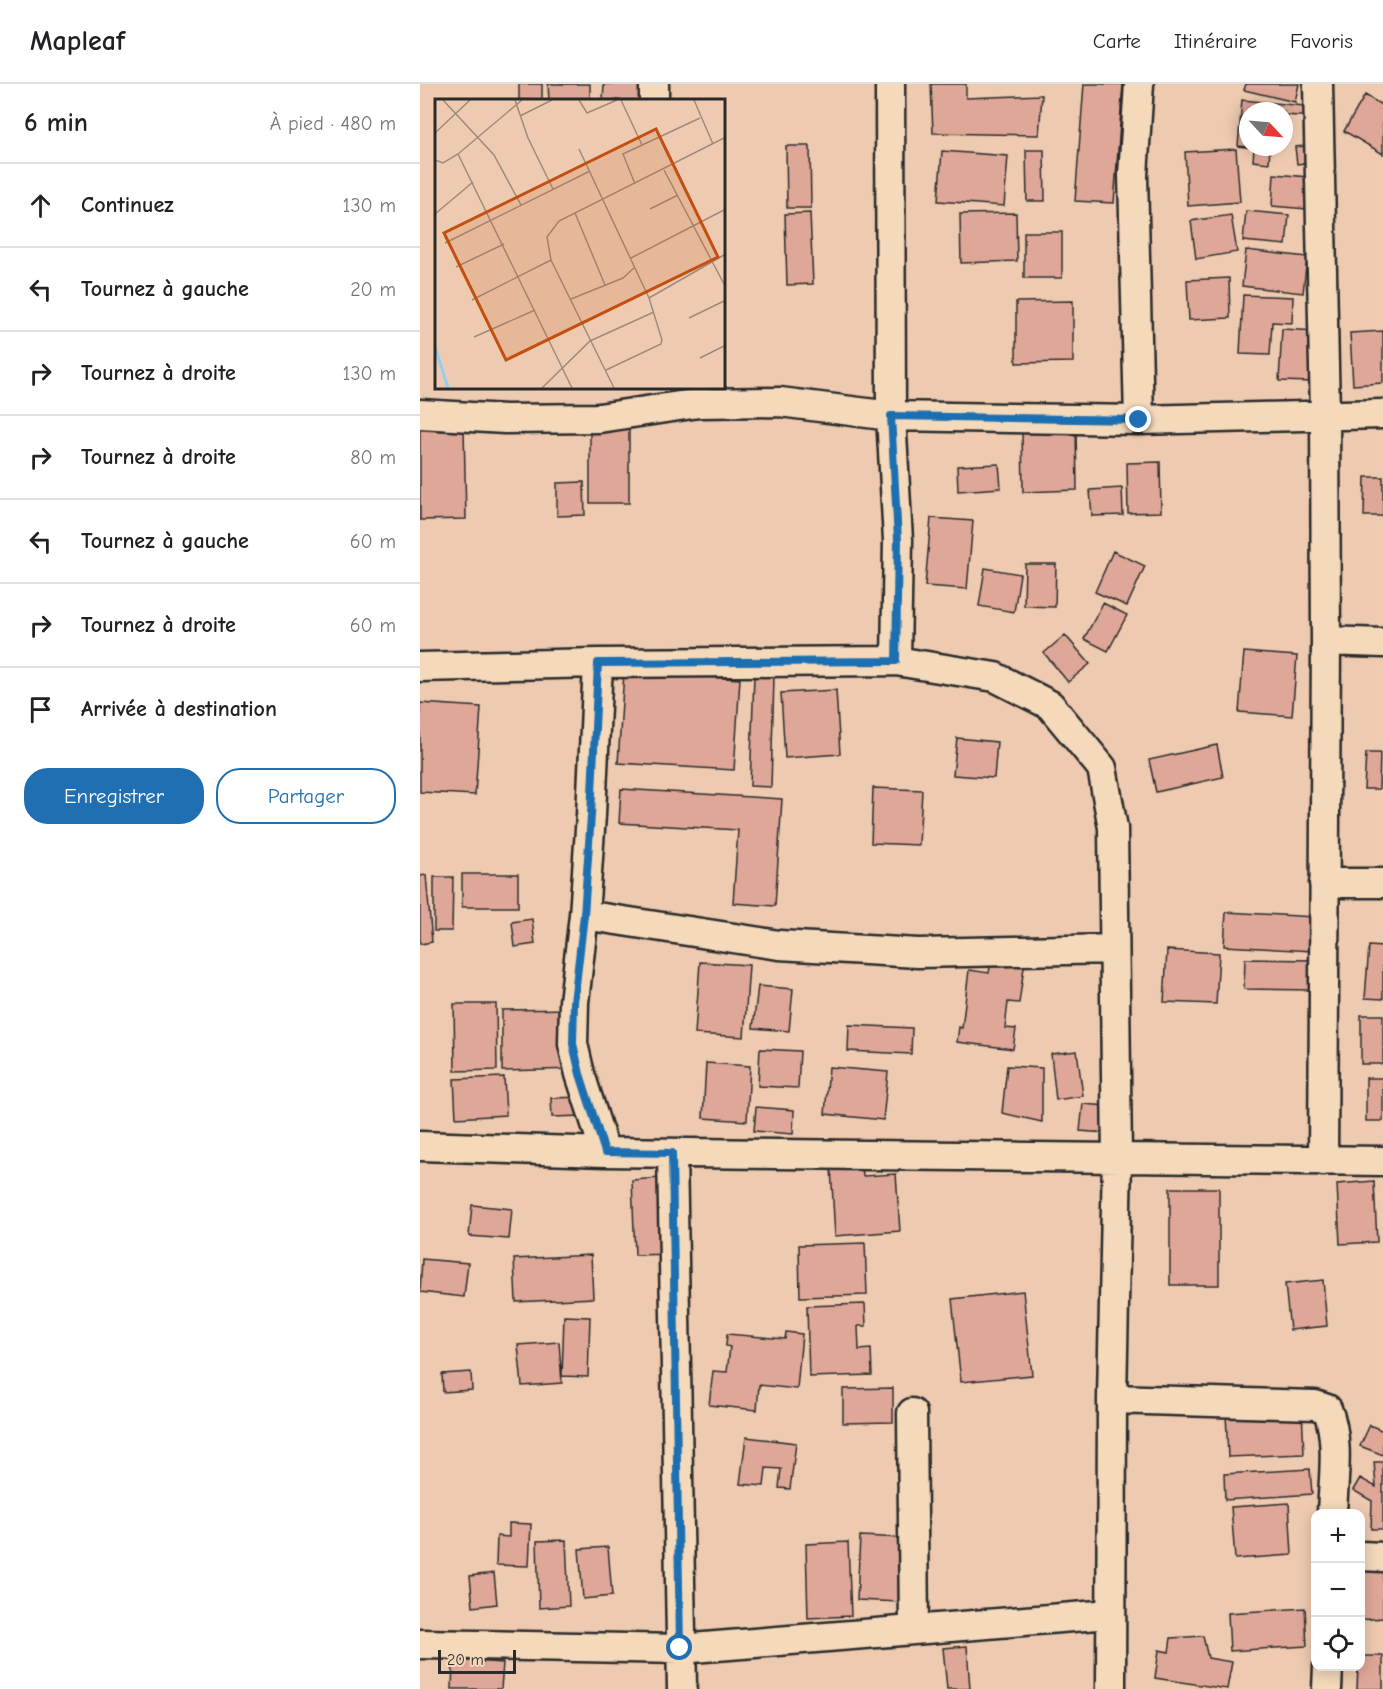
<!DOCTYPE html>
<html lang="fr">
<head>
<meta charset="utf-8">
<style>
  body { margin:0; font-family:"Comic Neue",sans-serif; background:#f2f2f2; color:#202124 }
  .controls { position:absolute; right:18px; bottom:18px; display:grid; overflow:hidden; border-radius:12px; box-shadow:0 3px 15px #0003 }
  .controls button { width:54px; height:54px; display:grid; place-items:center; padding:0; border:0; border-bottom:2px solid #e0e0e0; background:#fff; color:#202124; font:30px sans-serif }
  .compass { position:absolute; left:819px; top:18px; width:54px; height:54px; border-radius:50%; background:#fff; box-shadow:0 3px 15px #0003; rotate:116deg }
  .scale { position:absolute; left:18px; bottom:15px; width:78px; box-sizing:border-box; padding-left:6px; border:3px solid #2b2b2b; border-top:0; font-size:16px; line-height:21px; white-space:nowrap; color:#2b2b2b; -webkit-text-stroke:4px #f4d9bb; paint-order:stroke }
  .stop { position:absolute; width:18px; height:18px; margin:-14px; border:4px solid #1f6fb2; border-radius:50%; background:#fff }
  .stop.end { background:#1f6fb2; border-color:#fff; box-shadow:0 2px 6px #0008 }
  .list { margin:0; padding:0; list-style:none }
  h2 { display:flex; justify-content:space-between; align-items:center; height:78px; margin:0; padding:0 24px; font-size:26px }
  h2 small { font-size:20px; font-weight:400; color:#757577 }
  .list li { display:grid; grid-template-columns:39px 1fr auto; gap:18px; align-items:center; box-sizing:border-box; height:84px; padding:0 24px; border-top:2px solid #e0e0e0 }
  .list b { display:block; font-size:22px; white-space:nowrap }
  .list em { font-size:20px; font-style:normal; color:#757577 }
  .actions { display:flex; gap:12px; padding:18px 24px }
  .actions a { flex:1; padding:14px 0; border:2px solid #1f6fb2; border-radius:24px; text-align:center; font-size:21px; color:#1f6fb2 }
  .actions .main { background:#1f6fb2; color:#fff }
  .icon { flex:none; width:33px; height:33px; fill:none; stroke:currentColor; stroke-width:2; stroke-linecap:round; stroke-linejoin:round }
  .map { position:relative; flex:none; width:963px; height:1605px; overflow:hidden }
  header { display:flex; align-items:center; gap:36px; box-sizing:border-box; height:84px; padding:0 30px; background:#fff; border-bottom:2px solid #e0e0e0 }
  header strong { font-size:28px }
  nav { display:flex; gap:33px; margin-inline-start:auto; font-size:21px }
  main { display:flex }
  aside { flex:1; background:#fff }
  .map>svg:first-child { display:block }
  .building { fill:#dfa798; stroke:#2b2b2b; stroke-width:1.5 }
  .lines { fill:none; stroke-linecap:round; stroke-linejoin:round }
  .minor-casing { stroke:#2b2b2b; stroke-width:33 }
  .minor { stroke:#f4d9bb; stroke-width:28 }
  .route { stroke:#1f6fb2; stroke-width:8 }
  .inset-river { fill:none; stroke:#93cef3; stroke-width:3 }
  .inset-road { fill:none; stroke:#a08a7b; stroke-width:1.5 }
  .view { fill:#c25012; fill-opacity:0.15; stroke:#c25012; stroke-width:3 }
  .inset-edge { fill:none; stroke:#2b2b2b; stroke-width:3 }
</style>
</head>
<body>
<header>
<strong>Mapleaf</strong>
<nav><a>Carte</a><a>Itinéraire</a><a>Favoris</a></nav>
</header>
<main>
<aside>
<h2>6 min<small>À pied · 480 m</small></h2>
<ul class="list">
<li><svg class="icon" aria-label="ahead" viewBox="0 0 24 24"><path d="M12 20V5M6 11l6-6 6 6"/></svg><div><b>Continuez</b></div><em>130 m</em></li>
<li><svg class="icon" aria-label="left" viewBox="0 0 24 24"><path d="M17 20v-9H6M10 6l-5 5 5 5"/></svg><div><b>Tournez à gauche</b></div><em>20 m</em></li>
<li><svg class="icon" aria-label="right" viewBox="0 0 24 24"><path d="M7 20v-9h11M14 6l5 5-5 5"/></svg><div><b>Tournez à droite</b></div><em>130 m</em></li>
<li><svg class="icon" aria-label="right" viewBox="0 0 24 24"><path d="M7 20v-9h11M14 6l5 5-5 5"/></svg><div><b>Tournez à droite</b></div><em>80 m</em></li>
<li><svg class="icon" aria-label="left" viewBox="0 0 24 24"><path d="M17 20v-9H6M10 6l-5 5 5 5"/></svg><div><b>Tournez à gauche</b></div><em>60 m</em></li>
<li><svg class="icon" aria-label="right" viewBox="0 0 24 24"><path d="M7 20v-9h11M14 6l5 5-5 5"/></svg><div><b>Tournez à droite</b></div><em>60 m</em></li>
<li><svg class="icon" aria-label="arrive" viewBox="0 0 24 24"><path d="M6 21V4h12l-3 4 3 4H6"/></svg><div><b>Arrivée à destination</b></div></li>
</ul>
<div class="actions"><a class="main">Enregistrer</a><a>Partager</a></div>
</aside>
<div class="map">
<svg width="963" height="1605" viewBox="0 0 963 1605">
  <rect width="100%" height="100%" fill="#eecab0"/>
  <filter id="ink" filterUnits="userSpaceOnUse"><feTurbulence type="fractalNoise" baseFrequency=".0167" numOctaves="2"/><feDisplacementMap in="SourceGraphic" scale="12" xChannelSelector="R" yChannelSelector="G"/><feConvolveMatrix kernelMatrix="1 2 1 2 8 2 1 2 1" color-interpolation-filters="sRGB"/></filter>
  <g filter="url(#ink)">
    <!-- building -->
    <path class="building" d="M99 0H122V16H99Z
      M128 0H170V16H129Z
      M184 0H221L220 16H183Z
      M511 0H546V14L622 11 619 51 513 49Z
      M664 0H703L694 119 655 117Z
      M826 0H879L875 18 824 6Z
      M945 11 963 22V70L924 47Z
      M822 16 895 23 894 33 864 31V27H828V63H850L849 79 833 77 834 64 818 62Z
      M905 60 906 77 877 80 875 63Z
      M366 62H390L391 124H367Z
      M816 65 820 118 768 122 765 68Z
      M606 66H624L625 117H607Z
      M522 67 588 72 584 122 518 117Z
      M854 90 889 93 887 125 852 122Z
      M826 127 869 131 866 161 823 157Z
      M390 129 393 200 367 201 365 130Z
      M596 129 597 177 541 179 540 130Z
      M811 131 817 168 776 175 771 137Z
      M604 148H642V194H604Z
      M826 166 887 173 883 209 822 202Z
      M809 194 810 234 769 236 767 196Z
      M823 211 873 213 872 239 852 238 850 271 820 270Z
      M653 217V278L596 279V218Z
      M862 245 896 247 893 298 859 297Z
      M963 247V299L933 301 930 249Z
      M44 344 46 435 0 436V345Z
      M209 344V419H170V345Z
      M656 346 657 406 603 408 602 347Z
      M740 378 741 428 708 429 707 379Z
      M579 380 581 404 538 407 537 382Z
      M945 393H963V432H944Z
      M164 398 165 431 137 432V399Z
      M702 404 703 431 672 432 670 406Z
      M511 434 553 437 547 505 505 502Z
      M693 467 725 482 707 522 675 508Z
      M605 480H636L635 523 604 522Z
      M565 484 600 490 594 528 559 522Z
      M683 519 707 531 688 567 664 555Z
      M645 551 670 580 648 598 624 569Z
      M824 568 877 572 872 632 819 628Z
      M204 588 320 595 314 686 198 679Z
      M334 592 354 593 351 703 330 702Z
      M416 606 420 670 365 674 361 609Z
      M0 619 61 623 55 711 0 708Z
      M537 654 577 658 574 694 533 691Z
      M797 661 803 693 736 708 729 676Z
      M946 669H960L959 705H944Z
      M453 704 502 706 499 761 451 759Z
      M201 705 362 715 355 822 313 819 318 746 199 739Z
      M42 790H98V823H42Z
      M6 791 12 858 0 860V792Z
      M14 793H33L32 847H14Z
      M806 828 895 833 893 867 804 862Z
      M112 835 115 860 95 863 92 838Z
      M949 862 963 863V915L945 914Z
      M747 866 799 869 796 920 744 918Z
      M572 872 605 876 599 919 588 918 585 944 596 945 593 965 537 958 539 943 542 944 549 886 569 889Z
      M825 875 892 876 891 906 824 905Z
      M280 878 329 881 324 953 275 950Z
      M338 902 373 905 369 947 333 944Z
      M34 920H76L77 986 35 987Z
      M155 925 156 985 82 987V926Z
      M941 931H963V980H941Z
      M429 941 492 944 491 970 428 967Z
      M340 965 380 967 378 1004 338 1002Z
      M657 967 663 1012 636 1016 631 970Z
      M286 979 330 982 327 1037 283 1034Z
      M587 982 622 984V1038L582 1029Z
      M409 983 468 988 463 1036 405 1030Z
      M84 993 86 1031 36 1034 34 995Z
      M946 994H963V1037H946Z
      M163 1013V1032L132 1033 131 1014Z
      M663 1020 688 1022 685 1049 660 1047Z
      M336 1023 374 1026 373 1050 334 1047Z
      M442 1081 443 1092 476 1090 480 1147 415 1152 411 1083Z
      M241 1094 253 1170 215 1171 212 1096Z
      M954 1097 957 1158 920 1160 917 1100Z
      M750 1104H799V1201H750Z
      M52 1121 92 1125 89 1155 49 1152Z
      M445 1159 447 1211 380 1213 379 1161Z
      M171 1171 173 1214 96 1218 94 1175Z
      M2 1175 48 1179 44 1213 0 1208Z
      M903 1196 907 1242 870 1246 865 1200Z
      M603 1207 612 1291 541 1298 532 1215Z
      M445 1220 446 1242H438L439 1266 451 1265 452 1291 389 1293 387 1222Z
      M144 1232 170 1233 168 1293 142 1292Z
      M366 1248 382 1250 377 1305 339 1301 337 1326 289 1321 293 1287 307 1288 310 1263 306 1262 307 1250 365 1255Z
      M139 1258 142 1299 102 1302 98 1261Z
      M51 1288 52 1306 23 1308 22 1290Z
      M473 1304V1338L423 1339V1305Z
      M882 1326 884 1370 808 1373 806 1329Z
      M950 1341 963 1347V1371L940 1362Z
      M326 1353 376 1359 370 1405 359 1404 361 1385 346 1384 344 1402 320 1400Z
      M954 1378H963V1445H951L952 1417 933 1406 940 1394 956 1403Z
      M890 1385 892 1410 805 1416 804 1390Z
      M869 1419 872 1471 815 1475 811 1423Z
      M89 1439 111 1440 109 1482 76 1481 77 1452 89 1453Z
      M440 1452 484 1454 480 1518 437 1516Z
      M146 1456 149 1522 119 1524 117 1457Z
      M428 1458 431 1532 388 1534 386 1460Z
      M188 1463 192 1512 163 1515 159 1465Z
      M963 1478V1534L940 1536V1479Z
      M74 1489 77 1520 53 1523 50 1492Z
      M885 1524 887 1562 810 1567 808 1529Z
      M783 1552 788 1574 812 1578 807 1605 735 1594 739 1566 749 1568 751 1554Z
      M547 1562 550 1605H527L523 1564Z
      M940 1572H963V1605H937L938 1582H940Z
      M33 1576 83 1579 81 1605H32Z"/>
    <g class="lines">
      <!-- minor casing -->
      <g class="minor-casing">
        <path id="minor" d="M470 0 471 332 478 456 476 577
          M898 0 905 330 906 557 903 1077
          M234 16V0
          M0 330 85 335 179 334 279 319 360 318 471 332 719 336 963 330
          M719 336 713 91 719 0
          M906 557 963 559
          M178 579 171 731 164 831 154 918 153 960 160 990 185 1068
          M0 583 178 579 476 577 575 593 630 621 682 684 693 744 697 1074 692 1315 691 1605
          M904 799H963
          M164 831 359 861 498 869 694 865
          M0 1062 185 1068 963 1077
          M252 1069 262 1605
          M692 1315 895 1321 907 1325C920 1355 913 1398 912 1430
          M492 1329 494 1546
          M940 1472 963 1473
          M0 1560 260 1565 690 1530
          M907 1605 908 1582"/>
      </g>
      <!-- minor -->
      <use href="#minor" class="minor"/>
    </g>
  </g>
  <g class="lines" filter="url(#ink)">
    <!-- route -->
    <path class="route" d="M260 1564 252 1069 185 1068 160 990 153 960 154 918 164 831 171 731 178 579 476 577 478 456 471 332 719 336"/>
  </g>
  <!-- overview -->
  <g transform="translate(15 15)">
    <rect width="290" height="290" fill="#eecab0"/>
    <path class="inset-river" d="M0 248 13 289"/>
    <path class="inset-road" d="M8 1 59 56 86 106M80 1 93 39 118 90M144 1 152 14 182 1M186 1 207 46M259 1 278 45M85 17 117 1M0 34 35 1M144 50 214 199 227 241 226 245 171 271M23 55 137 289M0 61 8 64 23 55 87 1M229 71 289 185M200 85 188 55 265 19M215 110 243 96M140 114 170 186M0 115 38 83M10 144 155 72M196 159 289 111M21 168 69 145M214 199 289 156M136 200 188 179 200 168M37 201 116 161M254 219 289 202M39 238 100 211M265 259 289 247M107 289 155 242 219 213M179 289 116 161 112 138 124 122 289 39"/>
    <path class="view" d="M221 30 283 158 71 261 9 134Z"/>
    <rect width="290" height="290" class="inset-edge"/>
  </g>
</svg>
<div class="controls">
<button>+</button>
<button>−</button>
<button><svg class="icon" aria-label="locate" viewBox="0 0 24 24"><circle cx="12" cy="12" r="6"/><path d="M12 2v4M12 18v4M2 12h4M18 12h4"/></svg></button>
</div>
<svg class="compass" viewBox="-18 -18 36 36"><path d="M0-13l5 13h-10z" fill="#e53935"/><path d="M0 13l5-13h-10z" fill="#757577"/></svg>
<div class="scale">20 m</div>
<div class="stop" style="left:260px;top:1564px"></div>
<div class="stop end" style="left:719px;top:336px"></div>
</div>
</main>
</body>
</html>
